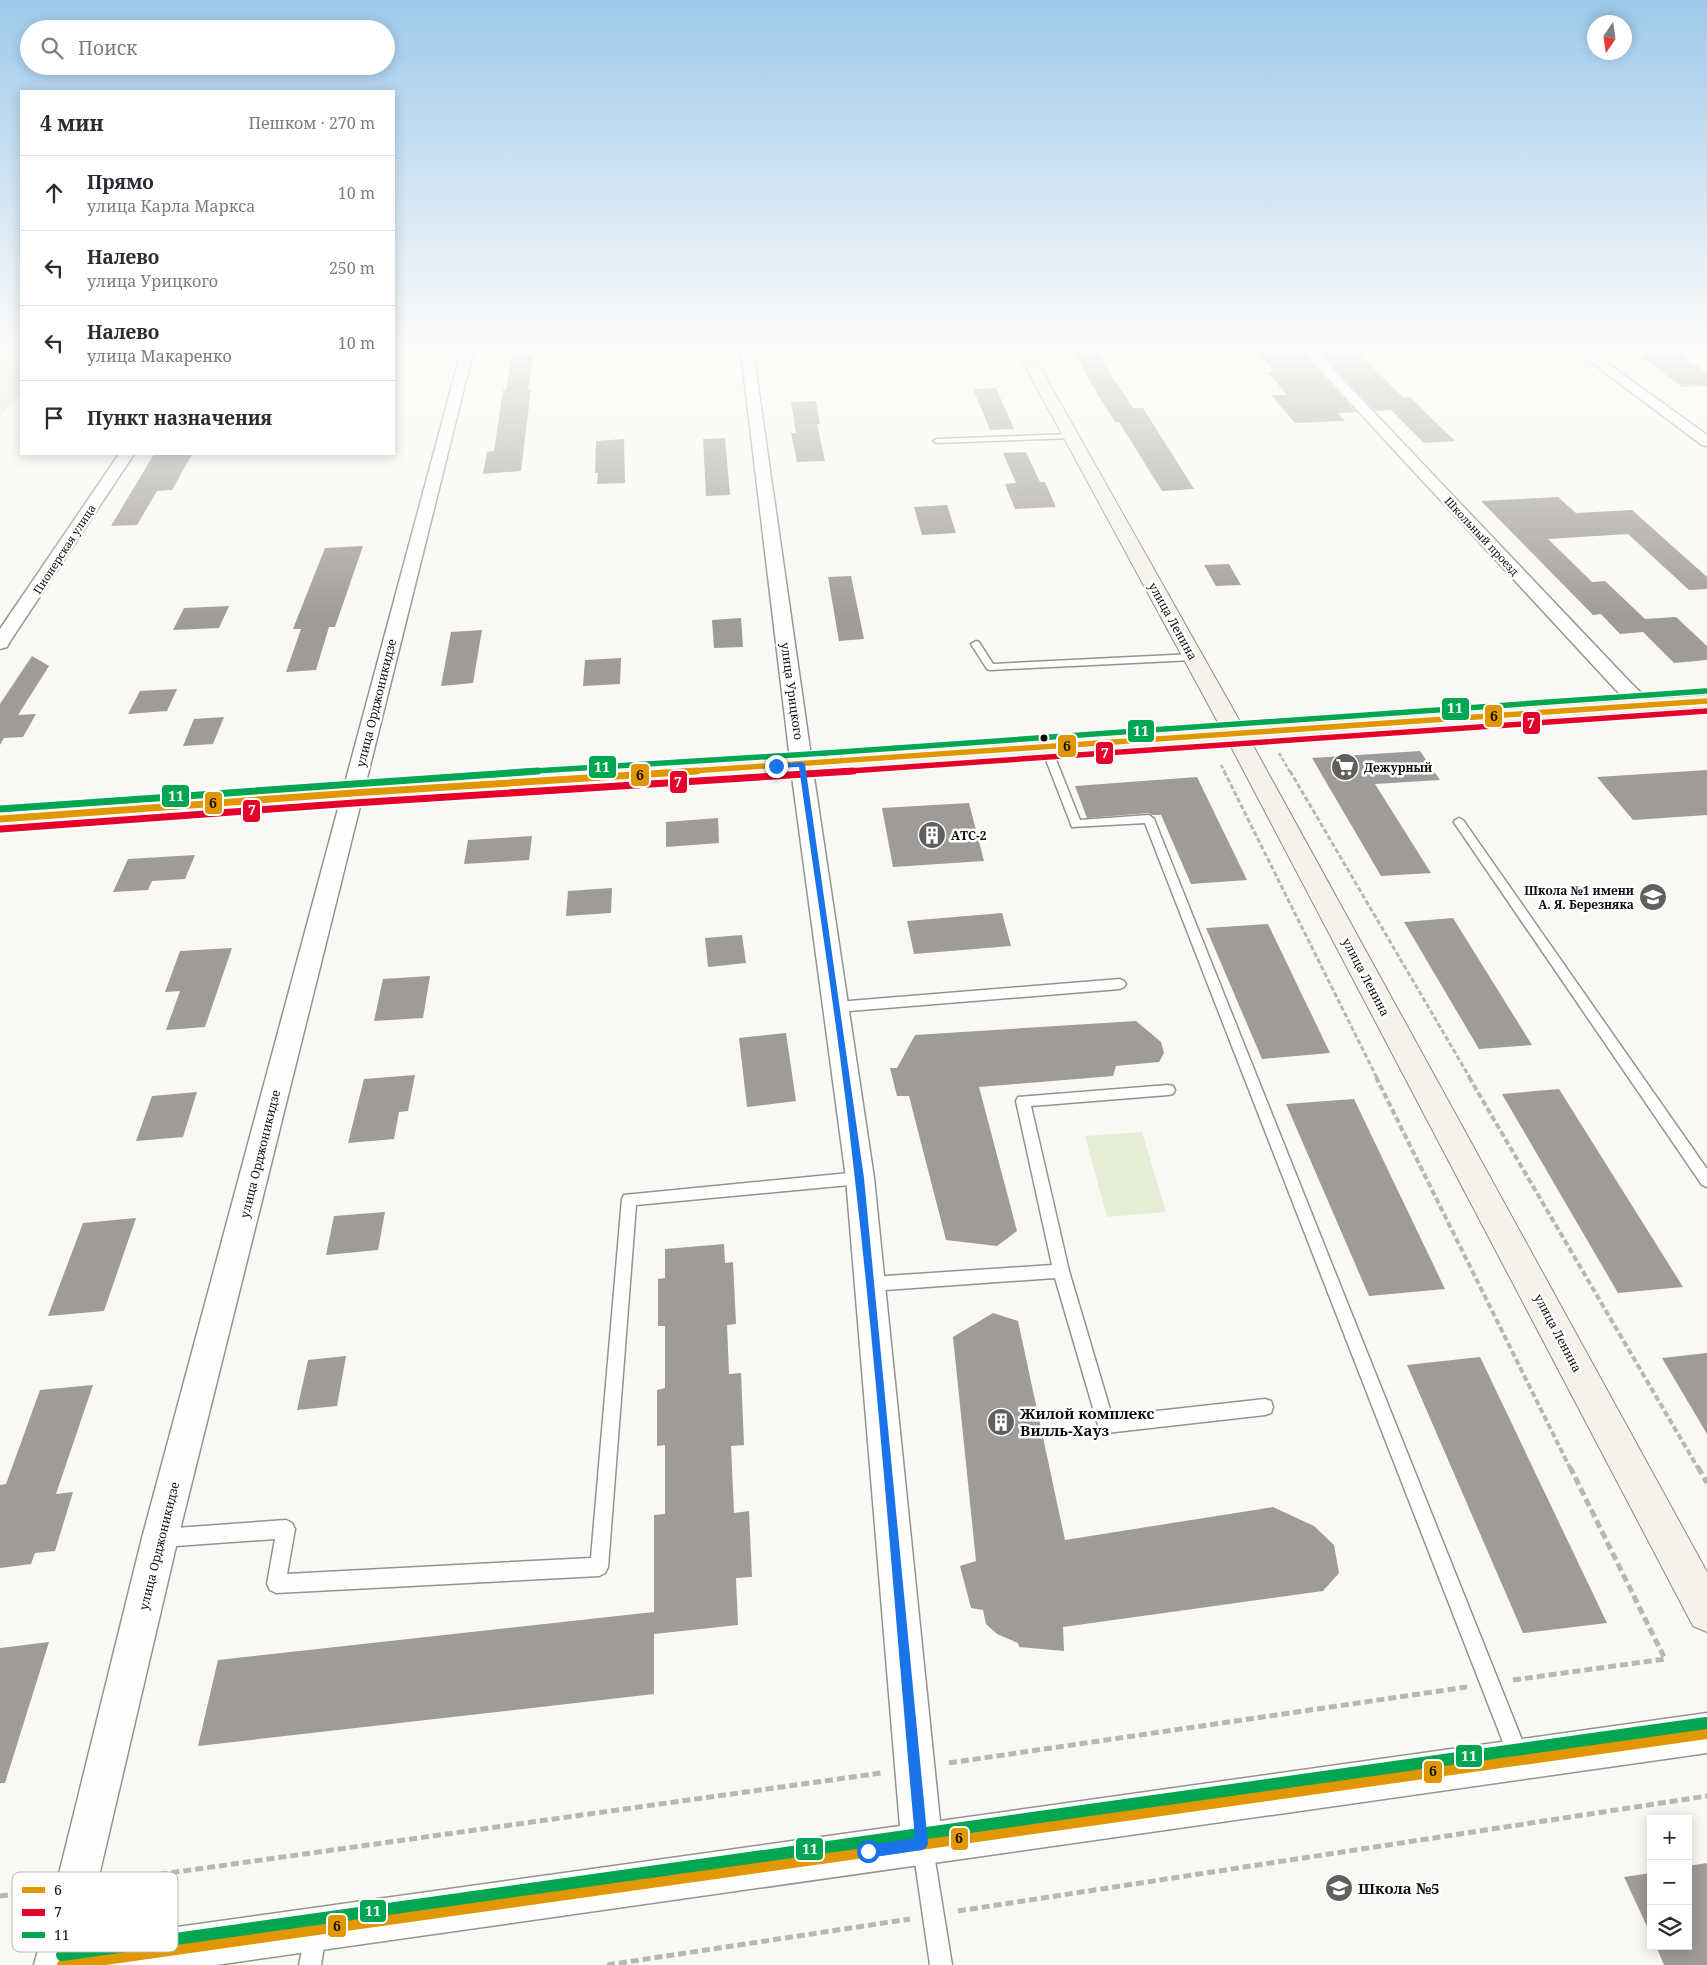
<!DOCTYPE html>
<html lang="ru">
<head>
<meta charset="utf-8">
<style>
  body { margin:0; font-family:"Noto Serif",serif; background:#f2f2f3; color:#2b2b33 }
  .controls { position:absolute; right:15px; bottom:15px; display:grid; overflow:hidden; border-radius:0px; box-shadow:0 2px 12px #0003 }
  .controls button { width:45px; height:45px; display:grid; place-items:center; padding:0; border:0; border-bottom:1px solid #e1e1e2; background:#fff; color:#2b2b33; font:25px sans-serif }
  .compass { position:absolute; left:1587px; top:15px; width:45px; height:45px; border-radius:50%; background:#fff; box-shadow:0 2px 12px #0003; rotate:193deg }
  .stop { position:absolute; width:15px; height:15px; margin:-11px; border:4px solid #1a73e8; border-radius:50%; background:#fff }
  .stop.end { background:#1a73e8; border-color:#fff; box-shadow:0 1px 5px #0008 }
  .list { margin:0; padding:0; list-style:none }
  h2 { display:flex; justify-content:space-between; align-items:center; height:65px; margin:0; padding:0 20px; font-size:21px }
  h2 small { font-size:16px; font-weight:400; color:#7c7c81 }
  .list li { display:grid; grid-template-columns:32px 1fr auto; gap:15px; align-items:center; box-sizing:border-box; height:75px; padding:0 20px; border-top:1px solid #e1e1e2 }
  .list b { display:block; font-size:19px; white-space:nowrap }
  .list p { margin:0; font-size:16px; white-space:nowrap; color:#7c7c81 }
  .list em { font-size:16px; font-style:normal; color:#7c7c81 }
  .icon { flex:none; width:28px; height:28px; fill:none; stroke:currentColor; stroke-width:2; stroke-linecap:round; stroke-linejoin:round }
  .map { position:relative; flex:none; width:1707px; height:1965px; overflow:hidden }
  .search { position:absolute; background:#fff; box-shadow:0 2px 12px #0003; left:20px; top:20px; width:375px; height:55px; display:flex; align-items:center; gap:12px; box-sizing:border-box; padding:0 18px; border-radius:28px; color:#7c7c81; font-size:19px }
  .panel { position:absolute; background:#fff; box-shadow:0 2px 12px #0003; left:20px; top:90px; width:375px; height:365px; border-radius:0px }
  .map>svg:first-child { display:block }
  .green { fill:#e6edd6 }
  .forest { fill:#d7e4c5 }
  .building { fill:#9e9b98 }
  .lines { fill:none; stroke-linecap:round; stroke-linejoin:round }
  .lane-casing { stroke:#949391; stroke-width:3 }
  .street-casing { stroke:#949391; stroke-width:3 }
  .secondary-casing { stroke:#8b8a88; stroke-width:2 }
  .path-far3 { stroke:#b8b7b7; stroke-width:2.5; stroke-dasharray:4 2; stroke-linecap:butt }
  .path-far2 { stroke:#b8b7b7; stroke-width:3; stroke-dasharray:5 2.5; stroke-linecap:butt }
  .path-far1 { stroke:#b8b7b7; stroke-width:4; stroke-dasharray:6 3; stroke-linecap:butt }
  .path { stroke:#b8b7b7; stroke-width:5; stroke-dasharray:8 4; stroke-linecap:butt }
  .lane { fill:#fefefd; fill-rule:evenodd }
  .street { fill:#fefefd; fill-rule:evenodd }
  .secondary { fill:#f4f2ea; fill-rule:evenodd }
  .bus-1-far2-casing { stroke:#fff; stroke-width:8 }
  .bus-1-far1-casing { stroke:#fff; stroke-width:11 }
  .bus-1-casing { stroke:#fff; stroke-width:16 }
  .bus-2-far1-casing { stroke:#fff; stroke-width:8 }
  .bus-2-casing { stroke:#fff; stroke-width:11 }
  .bus-3-far2-casing { stroke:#fff; stroke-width:8 }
  .bus-3-far1-casing { stroke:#fff; stroke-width:11 }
  .bus-3-casing { stroke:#fff; stroke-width:16 }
  .bus-1-far2 { stroke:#e09701; stroke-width:5.5 }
  .bus-1-far1 { stroke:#e09701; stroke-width:7 }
  .bus-1 { stroke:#e09701; stroke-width:12 }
  .bus-2-far1 { stroke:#e4002b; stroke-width:5.5 }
  .bus-2 { stroke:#e4002b; stroke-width:7 }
  .bus-3-far2 { stroke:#00a651; stroke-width:5.5 }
  .bus-3-far1 { stroke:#00a651; stroke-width:7 }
  .bus-3 { stroke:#00a651; stroke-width:12 }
  .route { fill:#1a73e8 }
  .bus-dot { fill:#0e0e0e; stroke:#fff; stroke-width:2 }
  .labels { text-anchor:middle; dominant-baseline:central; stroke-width:5; stroke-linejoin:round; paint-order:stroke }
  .far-street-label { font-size:11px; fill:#0e0e0e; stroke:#fff }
  .street-label { font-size:12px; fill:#0e0e0e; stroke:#fff }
  .poi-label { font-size:12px; font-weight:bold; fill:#0e0e0e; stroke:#fff; text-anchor:start }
  .near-poi-label { font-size:15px; font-weight:bold; fill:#0e0e0e; stroke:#fff; text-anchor:start }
  .key { fill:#fff; stroke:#b7b7b7; stroke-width:1 }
  .key-label { font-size:14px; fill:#0e0e0e }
  .line-badge { stroke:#fff; stroke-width:2 }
  .badge-label { font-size:14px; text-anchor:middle; font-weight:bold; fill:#fff }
  .pale-badge-label { font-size:14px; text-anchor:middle; font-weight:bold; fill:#111 }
</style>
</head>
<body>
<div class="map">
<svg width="1707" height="1965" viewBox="0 0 1707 1965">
  <rect width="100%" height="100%" fill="#faf8f3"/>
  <!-- green -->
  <path class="green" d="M1142 1132 1166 1212 1107 1217 1085 1136Z"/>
  <!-- forest -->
  <path class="forest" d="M0 344H21V393L0 417Z"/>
  <!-- building -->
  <path class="building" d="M1072 344H1091L1133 408H1143L1194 489 1162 491 1119 422H1115L1090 382 1071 345Z
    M1349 345 1404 398 1410 397 1455 441 1424 443 1391 410 1375 411 1314 346Z
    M1296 347 1356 412 1338 413 1345 421 1295 423 1271 395H1287L1268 372H1274L1255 349Z
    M1680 354 1707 373V386L1682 387 1641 356Z
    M533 355 528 389H531L521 471 483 474 487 452 494 451 503 390H506L511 356Z
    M996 388 1014 429 990 430 973 389Z
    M816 401 820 424H817L825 461 797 462 791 433H796L791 402Z
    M725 438 730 495 706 496 703 439Z
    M624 439 625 483 597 484 598 473H595L596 441Z
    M1026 452 1040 482H1045L1056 507 1015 509 1005 484 1016 483 1003 453Z
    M154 454H192L172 490 157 491 137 525 111 526Z
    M1558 497 1576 513 1632 510 1707 577V589L1689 590 1628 534 1548 539 1592 582 1605 581 1645 619 1676 617 1707 646V660L1674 663 1643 632 1620 634 1601 614 1593 615 1481 501Z
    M947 505 956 533 922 535 914 507Z
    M363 546 335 627H329L316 670 286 672 301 629H293L325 548Z
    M1229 564 1241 585 1216 586 1204 565Z
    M851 576 864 639 839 641 828 577Z
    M229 606 219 628 173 630 184 608Z
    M741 618 743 647 714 648 712 620Z
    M482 630 473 683 441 686 451 632Z
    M32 656 49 666 18 715 36 714 23 737 4 738 0 745V704Z
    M621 658 620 684 583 686 585 660Z
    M177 689 167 711 128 714 140 691Z
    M224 717 213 744 183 746 194 719Z
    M1420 751 1440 780 1375 784 1431 873 1381 876 1312 758Z
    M1707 770V815L1633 820 1597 777Z
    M1197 777 1247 880 1191 884 1161 815H1152L1149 813 1087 818 1075 786Z
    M969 803 984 861 893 867 882 808Z
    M718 818 719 843 666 847V822Z
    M532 836 529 860 464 864 468 840Z
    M195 855 185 879 152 881 148 890 113 892 128 859Z
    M612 888 611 913 566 916 568 891Z
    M1002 913 1011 946 914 954 907 921Z
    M1453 918 1532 1045 1479 1049 1404 922Z
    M1268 924 1330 1053 1262 1059 1206 928Z
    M742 935 746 963 708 967 705 938Z
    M232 948 205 1027 166 1030 180 991 165 992 180 951Z
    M430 976 423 1018 374 1021 383 979Z
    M1136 1021 1161 1042 1164 1053 1159 1062 1116 1066 1113 1076 979 1087 1017 1231 997 1246 946 1240 909 1096H897L890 1068H897L915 1035Z
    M786 1033 796 1101 747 1107 739 1038Z
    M415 1075 408 1111 399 1112 394 1139 348 1143 364 1079Z
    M1559 1089 1683 1287 1618 1293 1502 1094Z
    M197 1092 183 1137 136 1141 152 1096Z
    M1354 1099 1445 1289 1369 1296 1286 1104Z
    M385 1212 378 1250 326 1255 334 1216Z
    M136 1218 104 1311 48 1316 83 1223Z
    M724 1244 725 1263 733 1262 736 1324 727 1325 729 1374 741 1373 744 1445 731 1446 734 1513 749 1511 752 1577 736 1578 738 1625 654 1634V1694L198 1746 218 1660 654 1612V1515L665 1514V1445L657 1446V1390L665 1388V1326H658V1279L665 1278V1249Z
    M993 1313 1018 1321 1065 1540 1273 1507 1314 1526 1334 1545 1339 1573 1323 1591 1063 1627 1064 1651 1019 1647 1018 1643 997 1634 986 1624 983 1610 971 1608 960 1566 976 1561 953 1337Z
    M1707 1353V1434L1662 1358Z
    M346 1356 337 1406 297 1410 308 1360Z
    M1480 1357 1607 1623 1523 1633 1407 1365Z
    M93 1385 56 1494 73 1492 55 1551 35 1553 31 1564 0 1568V1485L6 1484 40 1390Z
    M49 1642 5 1783H0V1648Z
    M1707 1863V1965H1664L1656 1946H1688V1866Z
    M1651 1873V1935L1624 1877Z"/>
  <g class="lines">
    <!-- lane casing -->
    <g class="lane-casing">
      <path id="lane" d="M1071 434H1074V438L937 443 933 441 937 439Z
        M976 641 979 642 993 664 1193 654 1198 657 1193 660 990 670 987 669 971 644Z
        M1046 744 1051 747 1080 820 1149 815 1154 819 1528 1755 1525 1762 1518 1765 1511 1762 1508 1755 1145 823 1072 827 1041 747Z
        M1459 818 1463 820 1707 1169V1187L1702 1185 1455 824 1454 822 1455 820Z
        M1120 979 1124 981 1126 984 1124 987 1120 989 837 1012 832 1010 831 1007 832 1004 837 1002Z
        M1168 1085 1173 1086 1175 1090 1173 1094 1168 1095 1031 1106 1069 1271 1112 1416 1265 1399 1271 1401 1273 1407 1271 1413 1265 1415 1106 1433 1100 1431 1098 1425 1055 1278 871 1291 866 1289 863 1284 866 1279 871 1277 1052 1265 1016 1101 1018 1097Z
        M860 1172 865 1174 867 1178 865 1182 860 1184 636 1205 608 1567 605 1573 599 1576 276 1593 270 1590 267 1584 275 1539 162 1547 156 1544 153 1538 156 1532 162 1529 286 1520 292 1523 295 1529 287 1574 591 1558 622 1199 624 1195Z
        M923 1838 930 1841 933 1848 952 1965H930L913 1848 916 1841Z
        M315 1923 323 1926 326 1934 321 1965H299L307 1926Z"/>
    </g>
    <!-- street casing -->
    <g class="street-casing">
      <path id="street" d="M463 344H475L178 1538 84 1940 900 1826 846 1178 793 784 740 344H752L815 784 874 1178 940 1821 1707 1713V1753L216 1965H34L56 1886 142 1538Z
        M1296 344H1309L1629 681 1653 705 1650 709C1634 713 1626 699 1615 689Z
        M1567 344H1581L1707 435V446L1702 445Z
        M119 454H134L9 643 7 647 0 649V629Z"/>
    </g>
    <!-- secondary casing -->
    <g class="secondary-casing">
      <path id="secondary" d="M1013 344H1027L1243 727 1707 695V707L1250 740 1707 1572V1632L1693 1626 1228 741C819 771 409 796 0 827V811C407 782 814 757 1221 728Z"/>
    </g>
    <!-- path-far3 -->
    <path class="path-far3" d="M1279 753 1290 772
      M1221 765 1225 772"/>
    <!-- path-far2 -->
    <path class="path-far2" d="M1224 771 1377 1078
      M1290 771 1470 1078"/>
    <!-- path-far1 -->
    <path class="path-far1" d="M1376 1077 1570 1468
      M1469 1077 1698 1468"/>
    <!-- path -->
    <path class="path" d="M1698 1467 1707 1483
      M1513 1680 1665 1659 1570 1467
      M949 1763 1467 1687
      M112 1881 881 1773
      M0 1896 39 1891
      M958 1911 1707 1796
      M607 1965 910 1919"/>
    <!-- lane -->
    <use href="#lane" class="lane"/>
    <!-- street -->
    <use href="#street" class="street"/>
    <!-- secondary -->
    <use href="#secondary" class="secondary"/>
    <!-- bus-1-far2 casing -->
    <g class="bus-1-far2-casing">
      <path id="bus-1-far2" d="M677 772 1707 701"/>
    </g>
    <!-- bus-1-far1 casing -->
    <g class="bus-1-far1-casing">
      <path id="bus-1-far1" d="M0 819 353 793 697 771"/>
    </g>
    <!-- bus-1 casing -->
    <g class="bus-1-casing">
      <path id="bus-1" d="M63 1965 1707 1733"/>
    </g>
    <!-- bus-2-far1 casing -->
    <g class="bus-2-far1-casing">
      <path id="bus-2-far1" d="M835 772 1707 711"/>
    </g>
    <!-- bus-2 casing -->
    <g class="bus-2-casing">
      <path id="bus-2" d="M1 829 354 803 853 771"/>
    </g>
    <!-- bus-3-far2 casing -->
    <g class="bus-3-far2-casing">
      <path id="bus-3-far2" d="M518 772 826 753 1706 691"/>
    </g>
    <!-- bus-3-far1 casing -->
    <g class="bus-3-far1-casing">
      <path id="bus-3-far1" d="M0 809 538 771"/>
    </g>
    <!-- bus-3 casing -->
    <g class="bus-3-casing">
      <path id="bus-3" d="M62 1955 1706 1723"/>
    </g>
    <!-- bus-1-far2 -->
    <use href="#bus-1-far2" class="bus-1-far2"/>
    <!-- bus-1-far1 -->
    <use href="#bus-1-far1" class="bus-1-far1"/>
    <!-- bus-1 -->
    <use href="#bus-1" class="bus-1"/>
    <!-- bus-2-far1 -->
    <use href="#bus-2-far1" class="bus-2-far1"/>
    <!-- bus-2 -->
    <use href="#bus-2" class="bus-2"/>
    <!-- bus-3-far2 -->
    <use href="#bus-3-far2" class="bus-3-far2"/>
    <!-- bus-3-far1 -->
    <use href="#bus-3-far1" class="bus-3-far1"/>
    <!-- bus-3 -->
    <use href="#bus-3" class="bus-3"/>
  </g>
  <!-- sky -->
  <linearGradient id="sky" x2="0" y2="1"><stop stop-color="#9dc9eb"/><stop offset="0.56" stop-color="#fdfcfa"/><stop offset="1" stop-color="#fdfcfa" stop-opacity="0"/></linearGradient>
  <rect width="1707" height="619" fill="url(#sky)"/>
  <!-- route -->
  <path class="route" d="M802 762 805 764 864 1178 928 1844 926 1848 922 1850 868 1858 864 1856 862 1851 864 1846 915 1838C895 1619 880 1399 855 1180 840 1042 818 904 799 767L776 768 773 766 776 764Z"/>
  <!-- icons -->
  <defs>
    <g id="supermarket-disc" transform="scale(1.4375)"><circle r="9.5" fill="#61605e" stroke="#fff"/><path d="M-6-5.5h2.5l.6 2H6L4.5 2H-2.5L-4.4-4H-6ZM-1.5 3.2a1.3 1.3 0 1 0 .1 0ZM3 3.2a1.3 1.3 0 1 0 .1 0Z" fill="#fff"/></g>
    <g id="building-disc" transform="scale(1.4375)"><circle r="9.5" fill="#61605e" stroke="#fff"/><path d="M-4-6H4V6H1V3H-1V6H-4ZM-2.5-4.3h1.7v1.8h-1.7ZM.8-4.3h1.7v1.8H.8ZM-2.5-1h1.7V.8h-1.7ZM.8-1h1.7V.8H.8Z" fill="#fff"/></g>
    <g id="school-disc" transform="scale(1.4375)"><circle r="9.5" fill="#61605e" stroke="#fff"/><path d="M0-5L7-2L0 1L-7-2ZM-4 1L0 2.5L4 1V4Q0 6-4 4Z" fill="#fff"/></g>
  </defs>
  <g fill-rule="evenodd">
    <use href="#supermarket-disc" x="1345" y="767"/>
    <use href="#building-disc" x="932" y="835"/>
    <use href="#school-disc" x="1653" y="897"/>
    <use href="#building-disc" x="1001" y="1422"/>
    <use href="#school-disc" x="1339" y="1888"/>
  </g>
  <!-- markers -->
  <circle class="bus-dot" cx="1044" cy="738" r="4.5"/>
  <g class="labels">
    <!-- far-street labels -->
    <g class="far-street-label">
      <text transform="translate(1482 536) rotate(47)">Школьный проезд</text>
      <text transform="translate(64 549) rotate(-57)">Пионерская улица</text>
    </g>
    <!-- street labels -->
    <g class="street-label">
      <text transform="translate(1173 621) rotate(61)">улица Ленина</text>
      <text transform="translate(792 691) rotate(82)">улица Урицкого</text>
      <text transform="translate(376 703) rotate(-76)">улица Орджоникидзе</text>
      <text transform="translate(1366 977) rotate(62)">улица Ленина</text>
      <text transform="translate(260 1154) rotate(-76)">улица Орджоникидзе</text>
      <text transform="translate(1558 1333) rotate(62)">улица Ленина</text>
      <text transform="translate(159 1546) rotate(-76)">улица Орджоникидзе</text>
    </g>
    <!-- poi labels -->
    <g class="poi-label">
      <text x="1364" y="767">Дежурный</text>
      <text x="951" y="835">АТС-2</text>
      <text x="1634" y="890" text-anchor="end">Школа №1 имени<tspan x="1634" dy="14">А. Я. Березняка</tspan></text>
    </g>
    <!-- near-poi labels -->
    <g class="near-poi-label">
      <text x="1020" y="1413">Жилой комплекс<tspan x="1020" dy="17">Вилль-Хауз</tspan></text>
      <text x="1358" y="1888">Школа №5</text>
    </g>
  </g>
  <!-- legend -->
  <rect x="12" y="1872" width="166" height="80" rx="8" class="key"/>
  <rect x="22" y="1887" width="23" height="6" fill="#e09701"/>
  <rect x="22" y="1909" width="23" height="7" fill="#e4002b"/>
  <rect x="22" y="1932" width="23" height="6" fill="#00a651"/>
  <g class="key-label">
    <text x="54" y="1895">6</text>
    <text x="54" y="1917">7</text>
    <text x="54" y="1940">11</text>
  </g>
  <g class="line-badge">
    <rect x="1441" y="697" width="29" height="24" rx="5" fill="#00a651"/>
    <rect x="1484" y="704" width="19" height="24" rx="5" fill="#e09701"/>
    <rect x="1522" y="711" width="19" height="24" rx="5" fill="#e4002b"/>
    <rect x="1127" y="719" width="28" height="24" rx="5" fill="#00a651"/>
    <rect x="1057" y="734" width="20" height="24" rx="5" fill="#e09701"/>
    <rect x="1095" y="741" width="19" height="24" rx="5" fill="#e4002b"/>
    <rect x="588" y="755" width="29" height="24" rx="5" fill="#00a651"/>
    <rect x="630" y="763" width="20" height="24" rx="5" fill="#e09701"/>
    <rect x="669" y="770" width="19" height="24" rx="5" fill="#e4002b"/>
    <rect x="161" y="784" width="29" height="24" rx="5" fill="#00a651"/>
    <rect x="204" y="791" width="19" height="24" rx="5" fill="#e09701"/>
    <rect x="242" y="799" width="19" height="24" rx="5" fill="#e4002b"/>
    <rect x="1455" y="1744" width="28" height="24" rx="5" fill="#00a651"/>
    <rect x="1423" y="1760" width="20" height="24" rx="5" fill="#e09701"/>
    <rect x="950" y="1827" width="19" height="24" rx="5" fill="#e09701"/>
    <rect x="795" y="1837" width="29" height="24" rx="5" fill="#00a651"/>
    <rect x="359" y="1899" width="28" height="24" rx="5" fill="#00a651"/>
    <rect x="327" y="1914" width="20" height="24" rx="5" fill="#e09701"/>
  </g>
  <g class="badge-label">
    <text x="1455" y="713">11</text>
    <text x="1531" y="728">7</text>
    <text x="1141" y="736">11</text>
    <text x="1105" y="758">7</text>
    <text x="602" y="772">11</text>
    <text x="678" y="787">7</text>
    <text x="176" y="801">11</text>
    <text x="252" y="815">7</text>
    <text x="1469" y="1761">11</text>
    <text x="810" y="1854">11</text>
    <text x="373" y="1916">11</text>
  </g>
  <g class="pale-badge-label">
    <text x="1494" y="721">6</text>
    <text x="1067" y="751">6</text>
    <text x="640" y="780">6</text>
    <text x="213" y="808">6</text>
    <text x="1433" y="1776">6</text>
    <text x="959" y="1843">6</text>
    <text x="337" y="1931">6</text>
  </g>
</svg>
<div class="controls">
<button>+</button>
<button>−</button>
<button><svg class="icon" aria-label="layers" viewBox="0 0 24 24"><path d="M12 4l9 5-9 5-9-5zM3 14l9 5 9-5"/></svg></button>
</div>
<svg class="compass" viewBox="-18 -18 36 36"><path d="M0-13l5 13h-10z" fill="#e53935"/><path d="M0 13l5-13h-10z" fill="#7c7c81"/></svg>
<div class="stop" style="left:868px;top:1851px"></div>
<div class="stop end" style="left:776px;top:766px"></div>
<div class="search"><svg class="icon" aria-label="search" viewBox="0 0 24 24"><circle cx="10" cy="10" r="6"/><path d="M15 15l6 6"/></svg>Поиск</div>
<section class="panel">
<h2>4 мин<small>Пешком · 270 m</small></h2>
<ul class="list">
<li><svg class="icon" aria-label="ahead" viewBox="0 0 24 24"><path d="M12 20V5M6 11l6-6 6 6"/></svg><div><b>Прямо</b><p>улица Карла Маркса</p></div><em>10 m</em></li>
<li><svg class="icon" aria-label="left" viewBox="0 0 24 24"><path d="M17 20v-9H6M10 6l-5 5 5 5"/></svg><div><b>Налево</b><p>улица Урицкого</p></div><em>250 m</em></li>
<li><svg class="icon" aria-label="left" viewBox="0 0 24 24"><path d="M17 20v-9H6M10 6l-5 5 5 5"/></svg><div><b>Налево</b><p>улица Макаренко</p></div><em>10 m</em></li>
<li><svg class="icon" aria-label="arrive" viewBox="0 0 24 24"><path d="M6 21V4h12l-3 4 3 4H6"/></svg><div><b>Пункт назначения</b></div></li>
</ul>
</section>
</div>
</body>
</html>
